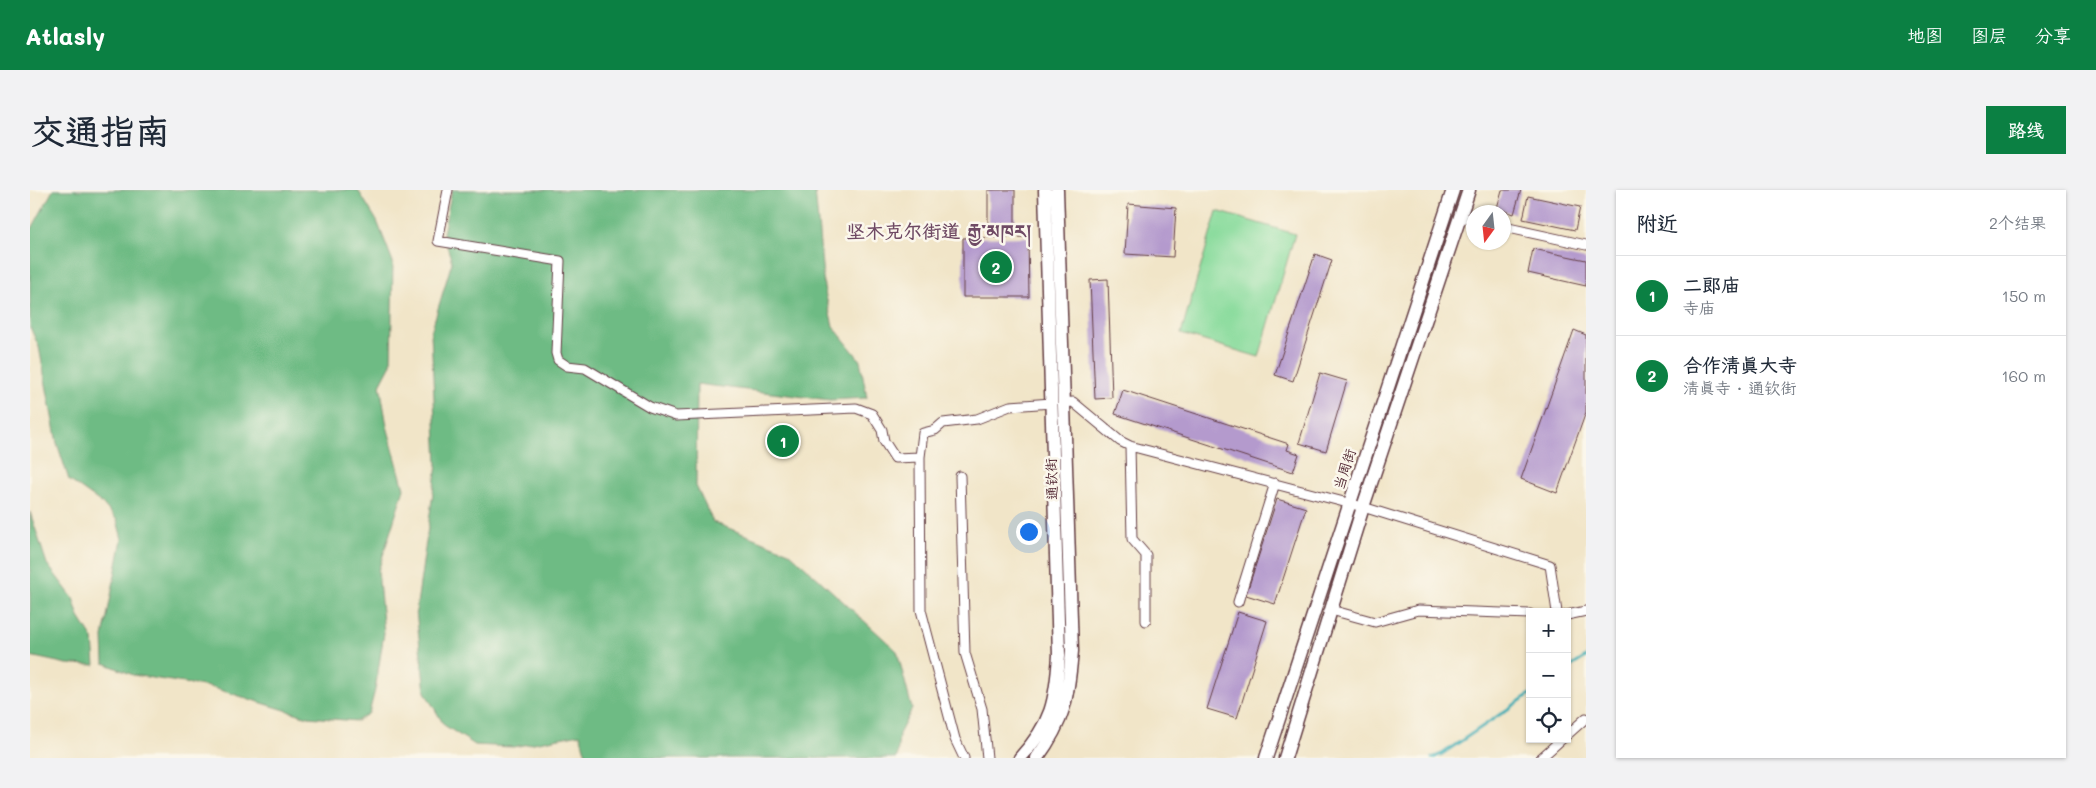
<!DOCTYPE html>
<html lang="zh">
<head>
<meta charset="utf-8">
<style>
  body { margin:0; font-family:Mali,"LXGW WenKai TC","Noto Serif Tibetan",sans-serif; background:#f2f2f3; color:#1f2937 }
  .controls { position:absolute; right:15px; bottom:15px; display:grid; overflow:hidden; border-radius:0px; box-shadow:0 1px 4px #0004 }
  .controls button { width:45px; height:45px; display:grid; place-items:center; padding:0; border:0; border-bottom:1px solid #e0e1e3; background:#fff; color:#1f2937; font:25px sans-serif }
  .compass { position:absolute; left:1436px; top:15px; width:45px; height:45px; border-radius:50%; background:#fff; box-shadow:0 1px 4px #0004; rotate:195deg }
  .you { position:absolute; left:998px; top:341px; width:18px; height:18px; margin:-12px; border:4px solid #fff; border-radius:50%; background:#1a73e8; box-shadow:0 0 0 8px #1a73e833 }
  .badge { display:grid; place-items:center; width:32px; height:32px; border-radius:50%; background:#0b8043; color:#fff; font-size:16px; font-weight:700 }
  .pin { position:absolute; translate:-50% -50%; border:2px solid #fff; box-shadow:0 1px 5px #0006 }
  .list { margin:0; padding:0; list-style:none }
  h2 { display:flex; justify-content:space-between; align-items:center; height:65px; margin:0; padding:0 20px; font-size:21px }
  h2 small { font-size:16px; font-weight:400; color:#747a83 }
  .list li { display:grid; grid-template-columns:32px 1fr auto; gap:15px; align-items:center; box-sizing:border-box; height:80px; padding:0 20px; border-top:1px solid #e0e1e3 }
  .list b { display:block; font-size:19px; white-space:nowrap }
  .list p { margin:0; font-size:16px; white-space:nowrap; color:#747a83 }
  .list em { font-size:16px; font-style:normal; color:#747a83 }
  .icon { flex:none; width:28px; height:28px; fill:none; stroke:currentColor; stroke-width:2; stroke-linecap:round; stroke-linejoin:round }
  .map { position:relative; flex:none; width:1556px; height:568px; overflow:hidden; border-radius:0px }
  header { display:flex; align-items:center; gap:30px; box-sizing:border-box; height:70px; padding:0 25px; background:#0b8043; color:#fff }
  header strong { font-size:24px }
  nav { display:flex; gap:28px; margin-inline-start:auto; font-size:18px }
  .intro { display:flex; align-items:center; justify-content:space-between; box-sizing:border-box; height:120px; padding:0 30px }
  h1 { margin:0; font-size:35px }
  .button { padding:12px 22px; border-radius:0px; background:#0b8043; color:#fff; font-size:18px; font-weight:700 }
  main { display:flex; gap:30px; padding:0 30px }
  aside { flex:1; background:#fff; border-radius:0px; box-shadow:0 1px 4px #0004 }
  .map>svg:first-child { display:block }
  .green { fill:#89db9c; stroke:#6a7d64 }
  .forest { fill:#6ebb84; stroke:#5c6d58 }
  .lines { fill:none; stroke-linecap:round; stroke-linejoin:round }
  .stream { stroke:#3badb5; stroke-width:3 }
  .building { fill:#b49acd }
  .street-casing { stroke:#633d43; stroke-width:11 }
  .secondary-casing { stroke:#633d43; stroke-width:15 }
  .street { stroke:#fff; stroke-width:9 }
  .secondary { stroke:#fff; stroke-width:12 }
  .labels { text-anchor:middle; dominant-baseline:central; stroke-width:5; stroke-linejoin:round; paint-order:stroke }
  .street-label { font-size:14px; fill:#4a1f2b; stroke:#fbf7ec }
  .district-label { font-size:19px; font-weight:bold; fill:#6f4a64; stroke:#fbf7ec }
</style>
</head>
<body>
<header>
<strong>Atlasly</strong>
<nav><a>地图</a><a>图层</a><a>分享</a></nav>
</header>
<div class="intro"><h1>交通指南</h1><a class="button">路线</a></div>
<main>
<div class="map">
<svg width="1556" height="568" viewBox="0 0 1556 568">
  <rect width="100%" height="100%" fill="#fbf7ec"/>
  <filter id="ink" filterUnits="userSpaceOnUse"><feTurbulence type="fractalNoise" baseFrequency=".02" numOctaves="2"/><feDisplacementMap in="SourceGraphic" scale="10" xChannelSelector="R" yChannelSelector="G"/><feConvolveMatrix kernelMatrix="1 2 1 2 8 2 1 2 1" color-interpolation-filters="sRGB"/></filter>
  <filter id="wash" filterUnits="userSpaceOnUse"><feTurbulence type="fractalNoise" baseFrequency=".0096" numOctaves="4" result="noise"/><feDisplacementMap in="SourceGraphic" scale="20" xChannelSelector="R" yChannelSelector="G"/><feGaussianBlur stdDeviation="1.12" result="paint"/><feColorMatrix in="noise" values="0 0 0 0 0 0 0 0 0 0 0 0 0 0 0 0 0 1.4 0 .05"/><feComposite in="paint" operator="in"/></filter>
  <g filter="url(#wash)">
    <rect width="100%" height="100%" fill="#f1e5c8"/>
    <!-- green -->
    <path class="green" d="M1187 21 1265 44 1229 167 1151 144Z"/>
    <!-- forest -->
    <path class="forest" d="M23 0H328L347 31 363 72 361 174 350 195 357 236 374 299 348 381 354 443 345 500 339 523 327 531 278 527 180 497 103 485 74 473 73 447 92 349 87 330 73 314 39 290 27 253 9 157 0 137V42Z
      M422 0H785L794 98 803 136 830 170 837 208 800 210 667 194 666 296 683 332 759 362 867 461 882 519 869 544 867 568H557L550 544 483 557 445 555 414 535 395 502 386 421 407 275 401 142 422 72 413 43Z
      M0 322 17 374 43 408 49 427 63 449 65 475 37 474 0 466Z"/>
    <g class="lines">
      <!-- stream -->
      <path class="stream" d="M1537 479 1556 467
        M1402 568 1412 564 1500 504"/>
    </g>
    <g id="blocks">
      <!-- building -->
      <path class="building" d="M958 0H985V38H958Z
        M1472 0H1491L1484 24 1467 18Z
        M1498 6 1550 17 1545 40 1493 29Z
        M1098 14 1146 18 1143 67 1095 64Z
        M998 47 999 107H933V48Z
        M1503 59 1556 70V96L1498 83Z
        M1285 64 1302 70 1263 191 1245 185Z
        M1078 89 1082 208 1065 209 1060 90Z
        M1544 140 1556 145V222L1527 303 1491 289Z
        M1290 183 1317 191 1296 261 1269 253Z
        M1093 200 1259 254 1257 260 1269 264 1263 282 1085 224Z
        M1247 309 1276 318 1245 414 1216 405Z
        M1208 422 1237 431 1207 528 1177 519Z"/>
    </g>
  </g>
  <g filter="url(#ink)">
    <use href="#blocks" fill-opacity="0" stroke="#633d43" stroke-width="1"/>
    <g class="lines">
      <!-- street casing -->
      <g class="street-casing">
        <path id="street" d="M418 0 408 51 530 71 526 163 528 170 537 176 555 178 620 217 646 226 826 218 842 224 852 240 854 251 865 268 890 267
          M1430 27 1444 30
          M1474 37 1556 55
          M1033 213 1043 212 1090 251 1100 256 1333 317 1520 375 1527 422
          M1100 256 1102 349 1116 365V431
          M930 286 935 463 952 519 957 568
          M1208 412 1245 293
          M1301 420 1345 432 1388 420 1500 424
          M1537 425 1556 421
          M1537 545 1556 528
          M934 568 925 549 891 420 890 267 893 243 905 240 913 233 947 229 980 216 1022 213
          M1511 568 1532 549"/>
      </g>
      <!-- secondary casing -->
      <g class="secondary-casing">
        <path id="secondary" d="M990 568C1022 533 1026 511 1029 465L1015 0
          M1007 568C1035 530 1038 507 1042 461L1027 0
          M1236 568 1423 0
          M1255 568 1333 317 1439 0"/>
      </g>
      <!-- street -->
      <use href="#street" class="street"/>
      <!-- secondary -->
      <use href="#secondary" class="secondary"/>
    </g>
  </g>
  <g class="labels">
    <!-- street labels -->
    <g class="street-label">
      <text transform="translate(1314 279) rotate(-72)">当周街</text>
      <text transform="translate(1021 289) rotate(-92)">通钦街</text>
    </g>
    <!-- district labels -->
    <g class="district-label">
      <text x="909" y="40">坚木克尔街道 རྒྱ་མཁར།</text>
    </g>
  </g>
</svg>
<div class="controls">
<button>+</button>
<button>−</button>
<button><svg class="icon" aria-label="locate" viewBox="0 0 24 24"><circle cx="12" cy="12" r="6"/><path d="M12 2v4M12 18v4M2 12h4M18 12h4"/></svg></button>
</div>
<svg class="compass" viewBox="-18 -18 36 36"><path d="M0-13l5 13h-10z" fill="#e53935"/><path d="M0 13l5-13h-10z" fill="#747a83"/></svg>
<div class="you"></div>
<div class="pin badge" style="left:753px;top:251px">1</div>
<div class="pin badge" style="left:966px;top:77px">2</div>
</div>
<aside>
<h2>附近<small>2个结果</small></h2>
<ul class="list">
<li><span class="badge">1</span><div><b>二郎庙</b><p>寺庙</p></div><em>150 m</em></li>
<li><span class="badge">2</span><div><b>合作清真大寺</b><p>清真寺 · 通钦街</p></div><em>160 m</em></li>
</ul>
</aside>
</main>
</body>
</html>
